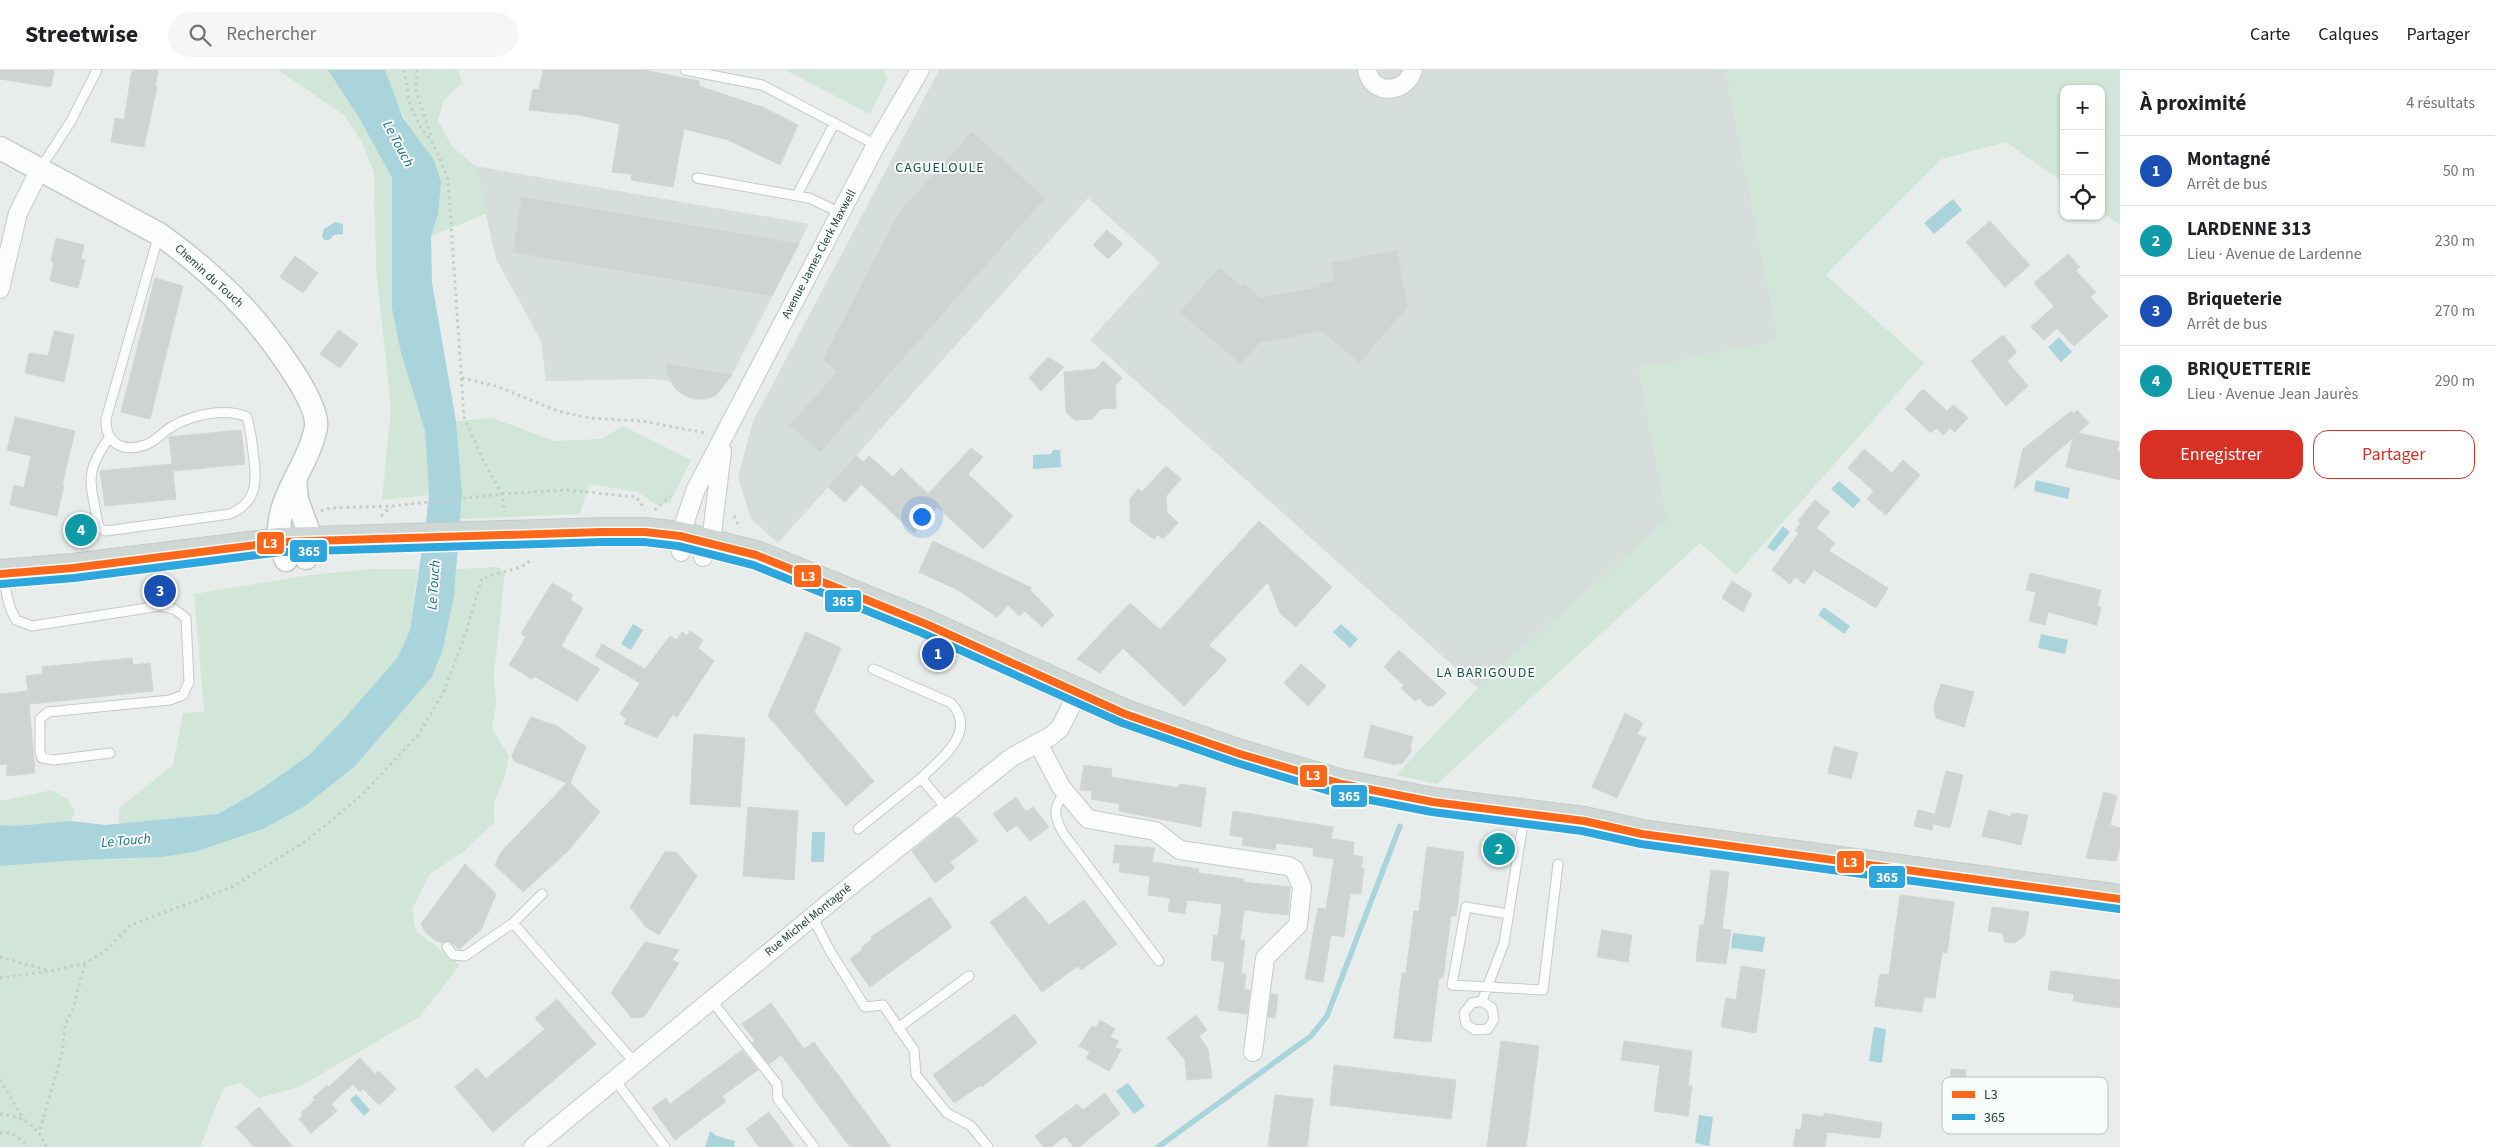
<!DOCTYPE html>
<html lang="fr">
<head>
<meta charset="utf-8">
<style>
  body { margin:0; font-family:"Source Sans 3",sans-serif; background:#f6f6f6; color:#202124 }
  .controls { position:absolute; right:15px; top:15px; display:grid; overflow:hidden; border-radius:10px; box-shadow:0 1px 4px #0004 }
  .controls button { width:45px; height:45px; display:grid; place-items:center; padding:0; border:0; border-bottom:1px solid #e0e0e0; background:#fff; color:#202124; font:25px sans-serif }
  .you { position:absolute; left:921px; top:446px; width:18px; height:18px; margin:-12px; border:4px solid #fff; border-radius:50%; background:#1a73e8; box-shadow:0 0 0 8px #1a73e833 }
  .badge { display:grid; place-items:center; width:32px; height:32px; border-radius:50%; background:#d93025; color:#fff; font-size:16px; font-weight:700 }
  .pin { position:absolute; translate:-50% -50%; border:2px solid #fff; box-shadow:0 1px 5px #0006 }
  .list { margin:0; padding:0; list-style:none }
  h2 { display:flex; justify-content:space-between; align-items:center; height:65px; margin:0; padding:0 20px; font-size:21px }
  h2 small { font-size:16px; font-weight:400; color:#757577 }
  .list li { display:grid; grid-template-columns:32px 1fr auto; gap:15px; align-items:center; box-sizing:border-box; height:70px; padding:0 20px; border-top:1px solid #e0e0e0 }
  .list b { display:block; font-size:19px; white-space:nowrap }
  .list p { margin:0; font-size:16px; white-space:nowrap; color:#757577 }
  .list em { font-size:16px; font-style:normal; color:#757577 }
  .actions { display:flex; gap:10px; padding:15px 20px }
  .actions a { flex:1; padding:11px 0; border:1px solid #d93025; border-radius:15px; text-align:center; font-size:18px; color:#d93025 }
  .actions .main { background:#d93025; color:#fff }
  .icon { flex:none; width:28px; height:28px; fill:none; stroke:currentColor; stroke-width:2; stroke-linecap:round; stroke-linejoin:round }
  .map { position:relative; flex:none; width:2120px; height:1077px; overflow:hidden }
  header { display:flex; align-items:center; gap:30px; box-sizing:border-box; height:70px; padding:0 25px; background:#fff; border-bottom:1px solid #e0e0e0 }
  header strong { font-size:24px }
  nav { display:flex; gap:28px; margin-inline-start:auto; font-size:18px }
  .search { width:350px; height:45px; background:#f6f6f6; display:flex; align-items:center; gap:12px; box-sizing:border-box; padding:0 18px; border-radius:28px; color:#757577; font-size:19px }
  main { display:flex }
  aside { flex:1; background:#fff }
  .map>svg:first-child { display:block }
  .built { fill:#d6dedb }
  .green { fill:#d1e6d8 }
  .water { fill:#a9d4db }
  .lines { fill:none; stroke-linecap:round; stroke-linejoin:round }
  .stream { stroke:#a9d4db; stroke-width:5.5 }
  .building { fill:#cfd4d2; stroke:#d1d6d4 }
  .service-casing { stroke:#c5cac8; stroke-width:11 }
  .minor-casing { stroke:#c5cac8; stroke-width:20 }
  .tertiary-casing { stroke:#c5cac8; stroke-width:25 }
  .primary-casing { stroke:#c3ccc9; stroke-width:30 }
  .path { stroke:#c3ccca; stroke-width:3; stroke-dasharray:2.5 4; stroke-linecap:butt }
  .service { stroke:#fcfcfc; stroke-width:9 }
  .minor { stroke:#fcfcfc; stroke-width:18 }
  .tertiary { stroke:#fcfcfc; stroke-width:22 }
  .primary { stroke:#cfd7d5; stroke-width:28 }
  .bus-1-casing { stroke:#f7fbf9; stroke-width:11 }
  .bus-2-casing { stroke:#f7fbf9; stroke-width:11 }
  .bus-1 { stroke:#ff671b; stroke-width:8 }
  .bus-2 { stroke:#2da6dd; stroke-width:8 }
  .labels { text-anchor:middle; dominant-baseline:central; stroke-width:4; stroke-linejoin:round; paint-order:stroke }
  .street-label { font-size:12px; fill:#24423a; stroke:#f7fbf9 }
  .water-label { font-size:14px; font-style:italic; fill:#1c6f80; stroke:#f7fbf9 }
  .neighbourhood-label { font-size:14px; letter-spacing:1px; fill:#1f5548; stroke:#f7fbf9 }
  .key { fill:#f7fbf9; stroke:#b8c4c0; stroke-width:1 }
  .key-label { font-size:14px; fill:#24423a }
  .line-badge { stroke:#f7fbf9; stroke-width:2 }
  .badge-label { font-size:14px; text-anchor:middle; font-weight:bold; fill:#fff }
</style>
</head>
<body>
<header>
<strong>Streetwise</strong>
<div class="search"><svg class="icon" aria-label="search" viewBox="0 0 24 24"><circle cx="10" cy="10" r="6"/><path d="M15 15l6 6"/></svg>Rechercher</div>
<nav><a>Carte</a><a>Calques</a><a>Partager</a></nav>
</header>
<main>
<div class="map">
<svg width="2120" height="1077" viewBox="0 0 2120 1077">
  <rect width="100%" height="100%" fill="#e8edeb"/>
  <!-- built -->
  <path class="built" d="M939 0H1726L1779 272 1639 298 1668 450 1478 618 1090 270 1160 193 1088 128 778 473 751 449 738 407 753 351Z
    M475 96 809 154 732 305 716 325 707 329H693L678 321 670 311 654 309 546 311 541 271 496 189Z"/>
  <!-- green -->
  <path class="green" d="M278 0H328L361 51 392 108 401 283 425 361 429 425 382 430 391 339 376 198 374 103 362 72 344 45Z
    M385 0H458L462 13 444 30 438 50 451 75 475 96 488 143 431 166 438 145 412 61 393 27Z
    M785 0H883L888 8 870 44Z
    M1726 0H2120V155L2101 141V19H2064V113L2006 72 1942 89 1826 205 1924 293 1736 505 1700 473 1437 714 1396 705 1478 618 1668 450 1639 298 1779 272Z
    M492 348 555 371 601 369 623 356 691 390 670 433 656 435 638 422 589 414 580 444 460 449 462 423 456 351Z
    M498 497 505 503 494 604 496 635 492 658 509 686 505 706 494 732V753L464 781 430 804 412 839 416 861 460 895 419 947 299 1017 259 1028 241 1013 224 1017 200 1077H0V796L82 790 128 789 195 782 263 759 305 736 355 696 432 607 443 579 454 526 456 499Z
    M372 499H418L410 560 398 587 343 650 309 685 261 719 218 744 119 754V738L173 695 183 643 204 641 194 524 310 505Z
    M52 720 68 730 75 741 71 751 16 756 0 755V731Z"/>
  <!-- water -->
  <path class="water" d="M328 0H385L403 48 434 90 441 112 438 145 431 166 432 213 456 351 462 423 454 526 443 579 432 607 355 696 305 736 263 759 195 782 161 787 82 790 0 796V755L16 756 71 751 105 755 218 744 261 719 309 685 343 650 398 587 410 560 426 452 429 425 425 361 401 283 392 238V108L361 51Z
    M1953 129 1962 140 1934 164 1924 153Z
    M335 152 343 154V164L334 165 329 170H324L322 166 324 159Z
    M2059 267 2072 282 2061 292 2048 277Z
    M1053 380H1060L1061 397 1033 399V385L1051 384Z
    M2036 410 2070 418 2068 429 2034 421Z
    M1839 411 1861 430 1853 438 1831 419Z
    M1783 456 1790 462 1774 482 1767 477Z
    M1824 537 1850 556 1844 564 1818 545Z
    M633 554 643 560 631 580 621 574Z
    M1341 554 1358 569 1350 578 1333 562Z
    M2041 564 2068 570 2065 584 2038 578Z
    M812 762H825L824 792H811Z
    M1733 863 1765 867 1763 882 1731 878Z
    M1874 957 1886 959 1882 993 1869 991Z
    M1128 1013 1145 1036 1134 1044 1116 1021Z
    M356 1024 370 1040 364 1046 350 1030Z
    M1699 1045 1713 1047 1709 1076 1695 1073Z
    M710 1061 717 1066 735 1071 734 1077H705Z"/>
  <g class="lines">
    <!-- stream -->
    <path class="stream" d="M1158 1077 1311 966 1327 946 1400 756"/>
  </g>
  <!-- building -->
  <path class="building" d="M0 0H54L51 17 0 9Z
    M132 0H158L155 17H157L144 77 111 72 115 48 124 50Z
    M543 0H644L699 11V16L762 37 798 55 780 95 728 70 684 59 673 117 631 110 632 104 612 102 620 54 579 45 529 40 533 19 539 20Z
    M972 62 1045 128 820 382 790 355 837 302 823 289 899 143Z
    M522 127 799 174 772 226 513 182Z
    M1990 151 2030 195 2005 217 1966 172Z
    M1107 160 1123 174 1108 189 1093 175Z
    M56 168 84 175 81 189 85 190 78 218 50 211 54 192 51 191Z
    M1397 180 1407 237 1359 293 1323 261 1260 272 1241 294 1180 242 1219 198 1242 217 1244 214 1260 228 1321 217 1320 214 1335 211 1332 193Z
    M2068 184 2080 197 2076 201 2096 222 2090 227 2108 246 2074 276 2057 258 2044 270 2031 257 2054 236 2034 213Z
    M295 186 318 203 303 223 280 207Z
    M155 208 183 216 150 349 121 342Z
    M339 260 358 274 340 298 320 284Z
    M54 261 74 265 64 312 25 303 29 283 48 286Z
    M2003 265 2017 282 2007 291 2028 316 2006 336 1971 291Z
    M1048 287 1064 297 1041 321 1029 308Z
    M1103 291 1122 308 1115 316 1116 338 1101 339 1092 349 1075 350 1066 342 1064 302 1096 299Z
    M666 294 732 305 716 325 707 329H693L682 324 674 317 668 305Z
    M1923 319 1947 341 1954 335 1968 348 1955 362 1950 358 1943 365 1936 358 1931 363 1905 339Z
    M2077 340 2089 353 2078 363 2119 372 2117 381 2120 382V410L2066 397 2073 368 2014 419 2023 379 2071 341 2074 344Z
    M15 347 75 361 62 415H64L57 446 10 435 14 415 24 418 31 386 7 380Z
    M241 360 245 394 173 401 169 367Z
    M971 378 983 387 968 404 1013 446 983 479 937 437 914 463 861 414 845 432 828 417 856 386 863 392 869 386 893 407 901 398 928 424Z
    M1864 379 1892 403 1903 390 1920 405 1886 445 1867 429 1874 421 1848 398Z
    M172 394 176 429 105 436 100 401Z
    M1166 396 1181 409 1166 426 1167 442 1178 453 1163 469 1158 465 1154 469 1130 452V429L1138 419 1142 422Z
    M1815 430 1830 442 1816 458 1835 473 1829 481 1888 518 1876 538 1814 500 1804 514 1795 507 1790 514 1772 500 1799 463 1795 460 1801 453 1798 451Z
    M1259 451 1332 517 1296 557 1280 543 1268 512 1209 575 1227 590 1184 636 1123 578 1100 603 1077 589 1130 533 1160 560Z
    M933 471 1032 518 1030 520 1054 545 1042 557 1025 541 1019 546 1008 535 997 547 958 520 919 502Z
    M2030 503 2101 520 2097 536 2101 537 2097 555 2048 542 2045 555 2029 551 2036 522 2026 520Z
    M1732 511 1752 524 1743 542 1722 528Z
    M552 513 573 525 570 530 583 538 561 576 600 599 577 631 534 606 532 609 509 595 526 567 521 564Z
    M690 561 703 570 698 578 714 591 677 647 673 644 657 668 624 654 627 649 620 644 640 613 595 586 602 574 645 599 670 566 677 570 682 562 687 566Z
    M806 562 841 578 814 642 874 711 846 736 768 646Z
    M1399 580 1446 623 1433 636H1427L1419 628 1415 631 1401 618 1404 615 1384 597Z
    M132 588 133 595 150 593 153 621 30 634 26 606 43 604 42 597Z
    M1301 594 1326 616 1308 636 1284 613Z
    M1941 614 1974 622 1964 657 1936 648 1934 636Z
    M28 621 35 703 7 706V694L0 695V624Z
    M1625 643 1643 653 1637 664 1646 668 1617 728 1592 717Z
    M531 647 557 656 586 677 570 713 600 742 568 781 523 822 495 795 501 782 567 713 514 691 512 685Z
    M1371 655 1413 667 1410 678 1412 680 1402 694 1395 693V695L1364 687Z
    M694 664 745 668 740 737 690 734Z
    M1834 676 1858 683 1851 709 1828 703Z
    M1084 695 1112 699 1111 707 1179 718V714L1206 718 1201 757 1119 741 1120 734 1091 729 1092 721 1080 720Z
    M1946 701 1963 705 1950 758 1933 754 1932 760 1914 756 1918 740 1935 744Z
    M2104 722 2117 726 2110 755 2120 758V776L2116 791 2086 788Z
    M1016 727 1026 742 1033 737 1049 757 1030 771 1017 755 1007 762 993 744Z
    M748 737 798 741 794 810 743 806Z
    M1989 740 2011 747 2012 743 2028 745 2021 775 1982 766Z
    M1233 741 1333 757 1331 769 1354 772 1353 785 1363 787 1361 798H1364L1361 824 1350 823 1344 867 1331 865 1323 912 1305 909 1318 838 1326 839 1334 789 1313 786 1314 778 1276 773 1275 780 1242 775 1243 767 1230 765Z
    M954 747H958L978 771 950 792 955 798 935 813 912 781Z
    M1115 775 1155 778 1152 792 1199 799 1198 803 1244 809 1243 812 1290 817 1288 845 1244 840 1240 870H1245L1241 904H1246L1244 919 1250 920 1247 944 1218 940 1225 892 1211 890 1214 865 1218 866 1222 834 1187 830 1185 844 1168 841 1170 828 1148 825 1150 806 1119 802 1120 793H1113Z
    M1427 777 1464 782 1456 846H1451L1443 908H1439L1431 972 1394 968 1402 903H1406L1414 841H1419Z
    M665 782H676L697 806 659 865 646 857 630 837Z
    M465 794 496 824 481 860 459 879 449 871 443 873 435 870 426 863 421 854Z
    M1711 800 1729 802 1722 859 1731 860 1726 894 1696 891 1700 855H1704Z
    M1900 825 1954 832 1947 883 1942 882 1935 928 1924 927 1922 942 1875 936 1880 904 1889 905Z
    M1025 826 1049 855 1084 830 1117 874 1081 900 1078 896 1042 922 990 852Z
    M930 827 952 857 870 917 850 889 863 879 861 878 872 869 871 867Z
    M1992 837 2029 842 2025 865 2015 873 2005 872 2002 863 1988 861Z
    M1602 860 1632 865 1628 892 1597 887Z
    M645 872 679 880 672 890 679 893 644 947 632 948 611 923Z
    M1741 896 1765 900 1756 963 1721 957 1726 928 1736 930Z
    M2051 901 2120 910V938L2073 931 2074 924 2048 920Z
    M1271 924 1278 925 1275 948 1268 947Z
    M557 929 596 974 493 1062 455 1017 477 998 486 1009 545 959 535 948Z
    M771 933 804 979 814 972 891 1077H850L781 985 769 994 752 973 755 971 742 954Z
    M1015 944 1037 973 982 1017 981 1015 954 1033 933 1005Z
    M1196 945 1207 960 1199 966 1208 979 1212 1008 1187 1010 1185 990 1167 968Z
    M1100 950 1115 959 1110 967 1119 971 1115 977 1121 980 1109 1001 1086 988 1090 982 1079 976 1092 956 1096 958Z
    M1501 971 1539 976 1526 1077H1487Z
    M1624 971 1692 981 1688 1016H1692L1688 1046 1654 1041 1660 995 1621 990Z
    M742 980 758 1000 722 1026 726 1031 675 1070 652 1038 666 1028 670 1034Z
    M360 988 375 1004 379 1001 396 1019 379 1035 363 1019 360 1022 353 1014 331 1034 337 1041 311 1063 299 1049 303 1045 301 1043 315 1030 313 1028 327 1015 329 1017Z
    M1334 995 1456 1010 1451 1049 1330 1035Z
    M1951 999 1966 1000 1965 1010 1995 1014 1992 1047 1948 1044Z
    M1105 1023 1120 1044 1079 1077H1074L1065 1066 1051 1077H1044L1035 1066 1077 1034 1083 1040Z
    M1275 1025 1313 1029 1307 1077H1268Z
    M259 1037 293 1077H254L236 1057Z
    M769 1042 794 1077H759L746 1059Z
    M1824 1043 1882 1053 1880 1068 1827 1062 1825 1077H1793L1796 1059 1801 1060 1803 1044 1824 1047Z"/>
  <g class="lines">
    <!-- service casing -->
    <g class="service-casing">
      <path id="service" d="M685 0 762 15 876 75
        M40 99 71 51 97 0
        M697 108 809 128 841 143
        M797 125 834 54
        M109 368C83 405 91 412 98 454L101 459 106 461 230 444C259 431 257 409 253 382 252 370 250 359 247 347 226 337 192 345 173 356 163 361 156 372 145 375 123 383 105 373 106 349L159 164
        M5 506C5 522 8 536 16 550L32 556 160 536 174 539 186 548 189 612 183 625 170 630 48 642 40 649V681L42 688 54 690 110 683
        M873 599 951 633C978 661 942 688 921 708L947 739
        M1065 722C1052 739 1054 745 1063 763L1159 891
        M858 759 921 708
        M1508 844 1466 837 1452 915 1543 920 1558 794
        M812 846 830 881 865 937 883 935 914 980 916 1005 947 1043 971 1056 988 1077
        M513 853 635 993
        M447 877 453 885 465 886 513 853 542 824
        M711 930 777 1014 778 1029 814 1077
        M1482 931 1492 938 1494 949 1488 959 1475 960 1466 954 1464 943 1472 933 1482 931 1504 873 1524 747
        M898 958 969 906
        M615 1010 665 1077"/>
    </g>
    <!-- minor casing -->
    <g class="minor-casing">
      <path id="minor" d="M1367 0C1372 26 1406 24 1413 0
        M0 219 18 143 40 99
        M681 482 680 466 696 419 876 75 920 0
        M703 487 711 472 722 381
        M1038 673 1061 717 1088 749 1155 761 1180 780 1288 796 1294 799 1302 817 1298 855 1265 888 1253 982
        M533 1077 834 829 1012 687 1051 666 1060 658 1078 623"/>
    </g>
    <!-- tertiary casing -->
    <g class="tertiary-casing">
      <path id="tertiary" d="M0 78 159 164C189 185 219 211 245 239 263 259 320 330 316 357 309 395 278 425 279 464 279 473 283 482 286 490
        M295 410 297 430 308 460 309 470 306 488"/>
    </g>
    <!-- primary casing -->
    <g class="primary-casing">
      <path id="primary" d="M0 504 73 498 280 472 602 462H645L680 466 756 485 926 554 1125 644 1240 684 1342 714 1433 732 1584 751 1642 764 2120 829"/>
    </g>
    <!-- path -->
    <path class="path" d="M404 0 410 35 421 58 433 73 448 109 464 347 482 388 502 424 505 442
      M417 0 416 21 432 69
      M462 308 496 316 558 341 589 348 642 351 705 363
      M655 440 670 426
      M321 441 331 438 392 436 502 424 567 420 636 427 645 439
      M381 446 391 437
      M734 446 740 458
      M0 887 50 901
      M0 908 51 901 85 893 104 882 131 855 232 817 306 771 362 725 418 665 444 621 466 562 482 508 521 497 531 490
      M0 1010 24 1050
      M0 1044C17 1045 27 1050 38 1062
      M0 1063C12 1060 21 1070 29 1077
      M46 1077 39 1063 62 983 65 955 73 939 85 893"/>
    <!-- service -->
    <use href="#service" class="service"/>
    <!-- minor -->
    <use href="#minor" class="minor"/>
    <!-- tertiary -->
    <use href="#tertiary" class="tertiary"/>
    <!-- primary -->
    <use href="#primary" class="primary"/>
    <!-- bus-1 casing -->
    <g class="bus-1-casing">
      <path id="bus-1" d="M0 504 73 498 280 472 602 462H645L680 466 756 485 926 554 1125 644 1240 684 1342 714 1433 732 1584 751 1642 764 2120 829"/>
    </g>
    <!-- bus-2 casing -->
    <g class="bus-2-casing">
      <path id="bus-2" d="M1 514 74 508 281 482 602 472H644L678 476 753 495 922 563 1122 653 1237 693 1339 724 1432 742 1582 761 1641 774 2119 839"/>
    </g>
    <!-- bus-1 -->
    <use href="#bus-1" class="bus-1"/>
    <!-- bus-2 -->
    <use href="#bus-2" class="bus-2"/>
  </g>
  <g class="labels">
    <!-- street labels -->
    <g class="street-label">
      <text transform="translate(819 184) rotate(-62)">Avenue James Clerk Maxwell</text>
      <text transform="translate(209 206) rotate(42)">Chemin du Touch</text>
      <text transform="translate(808 850) rotate(-39)">Rue Michel Montagné</text>
    </g>
    <!-- water labels -->
    <g class="water-label">
      <text transform="translate(398 74) rotate(62)">Le Touch</text>
      <text transform="translate(434 515) rotate(-86)">Le Touch</text>
      <text transform="translate(126 771) rotate(-5)">Le Touch</text>
    </g>
    <!-- neighbourhood labels -->
    <g class="neighbourhood-label">
      <text x="940" y="98">CAGUELOULE</text>
      <text x="1486" y="603">LA BARIGOUDE</text>
    </g>
  </g>
  <!-- legend -->
  <rect x="1942" y="1007" width="166" height="57" rx="8" class="key"/>
  <rect x="1952" y="1021" width="23" height="7" fill="#ff671b"/>
  <rect x="1952" y="1044" width="23" height="6" fill="#2da6dd"/>
  <g class="key-label">
    <text x="1984" y="1029">L3</text>
    <text x="1984" y="1052">365</text>
  </g>
  <g class="line-badge">
    <rect x="256" y="461" width="29" height="24" rx="5" fill="#ff671b"/>
    <rect x="289" y="469" width="39" height="24" rx="5" fill="#2da6dd"/>
    <rect x="793" y="494" width="29" height="24" rx="5" fill="#ff671b"/>
    <rect x="824" y="519" width="38" height="24" rx="5" fill="#2da6dd"/>
    <rect x="1299" y="694" width="29" height="24" rx="5" fill="#ff671b"/>
    <rect x="1330" y="714" width="38" height="24" rx="5" fill="#2da6dd"/>
    <rect x="1836" y="780" width="29" height="24" rx="5" fill="#ff671b"/>
    <rect x="1868" y="795" width="38" height="24" rx="5" fill="#2da6dd"/>
  </g>
  <g class="badge-label">
    <text x="270" y="478">L3</text>
    <text x="309" y="486">365</text>
    <text x="808" y="511">L3</text>
    <text x="843" y="536">365</text>
    <text x="1313" y="710">L3</text>
    <text x="1349" y="731">365</text>
    <text x="1850" y="797">L3</text>
    <text x="1887" y="812">365</text>
  </g>
</svg>
<div class="controls">
<button>+</button>
<button>−</button>
<button><svg class="icon" aria-label="locate" viewBox="0 0 24 24"><circle cx="12" cy="12" r="6"/><path d="M12 2v4M12 18v4M2 12h4M18 12h4"/></svg></button>
</div>
<div class="you"></div>
<div class="pin badge" style="left:938px;top:584px;background:#1a4fb4">1</div>
<div class="pin badge" style="left:1499px;top:779px;background:#0f9aa8">2</div>
<div class="pin badge" style="left:160px;top:521px;background:#1a4fb4">3</div>
<div class="pin badge" style="left:81px;top:460px;background:#0f9aa8">4</div>
</div>
<aside>
<h2>À proximité<small>4 résultats</small></h2>
<ul class="list">
<li><span class="badge" style="background:#1a4fb4">1</span><div><b>Montagné</b><p>Arrêt de bus</p></div><em>50 m</em></li>
<li><span class="badge" style="background:#0f9aa8">2</span><div><b>LARDENNE 313</b><p>Lieu · Avenue de Lardenne</p></div><em>230 m</em></li>
<li><span class="badge" style="background:#1a4fb4">3</span><div><b>Briqueterie</b><p>Arrêt de bus</p></div><em>270 m</em></li>
<li><span class="badge" style="background:#0f9aa8">4</span><div><b>BRIQUETTERIE</b><p>Lieu · Avenue Jean Jaurès</p></div><em>290 m</em></li>
</ul>
<div class="actions"><a class="main">Enregistrer</a><a>Partager</a></div>
</aside>
</main>
</body>
</html>
